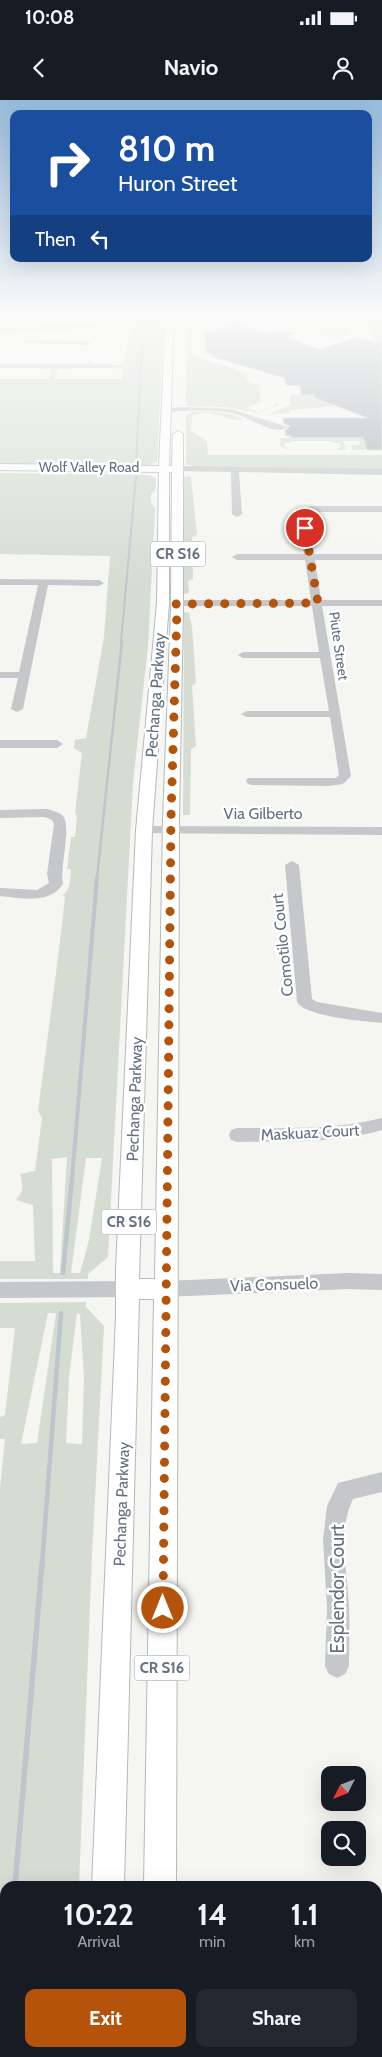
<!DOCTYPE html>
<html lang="en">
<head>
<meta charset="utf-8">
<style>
  body { margin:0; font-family:Cabin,sans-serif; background:#242831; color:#f1f3f6; height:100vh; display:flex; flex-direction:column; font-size:19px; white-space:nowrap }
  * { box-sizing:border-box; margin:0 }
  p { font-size:16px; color:#9ea1a6 }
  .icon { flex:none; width:28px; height:28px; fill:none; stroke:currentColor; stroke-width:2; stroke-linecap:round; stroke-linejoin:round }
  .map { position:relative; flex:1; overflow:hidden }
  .panel { position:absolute; left:0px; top:1781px; width:382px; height:176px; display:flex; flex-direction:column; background:#171b24; border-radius:15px 15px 0 0; box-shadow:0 5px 20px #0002 }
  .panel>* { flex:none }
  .banner { position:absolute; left:10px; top:10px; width:362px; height:152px; border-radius:10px; box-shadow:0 5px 20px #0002; background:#1a4fa0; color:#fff; overflow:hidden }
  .needle { width:32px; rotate:228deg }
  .fabs { position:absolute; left:321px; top:1666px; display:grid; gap:10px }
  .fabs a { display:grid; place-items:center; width:45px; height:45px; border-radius:10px; background:#171b24; box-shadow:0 5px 20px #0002; font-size:25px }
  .pin { position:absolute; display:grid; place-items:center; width:42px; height:42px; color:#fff; margin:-21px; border:2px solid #fff; border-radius:50%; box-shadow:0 1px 5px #0007 }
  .me { position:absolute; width:55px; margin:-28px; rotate:0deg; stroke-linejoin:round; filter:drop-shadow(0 0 4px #0008) }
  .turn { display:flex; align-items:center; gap:18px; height:105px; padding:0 25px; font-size:22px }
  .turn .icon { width:65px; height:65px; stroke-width:2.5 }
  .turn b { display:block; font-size:35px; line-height:42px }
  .then { display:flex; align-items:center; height:48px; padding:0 25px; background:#0003; gap:10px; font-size:19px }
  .eta { display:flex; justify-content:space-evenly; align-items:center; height:85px; text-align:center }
  .eta b { font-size:30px; font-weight:800; line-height:35px }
  .cta { display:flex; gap:10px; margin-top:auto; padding:10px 25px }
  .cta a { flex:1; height:58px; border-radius:10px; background:#b45309; color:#fff; font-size:20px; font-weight:800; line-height:58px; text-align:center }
  .cta a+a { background:#242831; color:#f1f3f6 }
  .status { display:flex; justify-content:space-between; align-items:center; height:35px; padding:0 25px; background:#171b24; direction:ltr }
  .status svg { height:14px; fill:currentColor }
  header { display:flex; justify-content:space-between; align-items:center; height:65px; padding:0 25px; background:#171b24; font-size:22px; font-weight:800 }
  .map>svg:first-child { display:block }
</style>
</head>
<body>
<div class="status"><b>10:08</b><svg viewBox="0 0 49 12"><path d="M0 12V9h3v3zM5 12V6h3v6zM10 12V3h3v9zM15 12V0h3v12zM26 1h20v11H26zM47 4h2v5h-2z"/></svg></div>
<header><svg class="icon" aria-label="back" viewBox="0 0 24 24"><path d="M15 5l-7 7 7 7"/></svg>Navio<svg class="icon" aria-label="person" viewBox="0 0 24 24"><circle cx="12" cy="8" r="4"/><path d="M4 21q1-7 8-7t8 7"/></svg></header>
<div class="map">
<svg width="382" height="1957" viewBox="0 0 382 1957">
  <rect width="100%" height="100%" fill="#f5f5f1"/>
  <!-- green -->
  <path fill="#d5dcd2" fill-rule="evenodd" d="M134,213h30l-7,149 -9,3 -31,1 -117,-1v-86h49l3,-10h-11l1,-2h29l-1,2h-12l-3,10h67l1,-10 -11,-1v-2l-25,-2 1,-3h6l-3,1 2,3h31z
    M187,213l70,1 -3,3h-26l-36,11v27l53,18 3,2 -2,4 5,4 13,2 -5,1 2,16 -15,6 12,4 16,-6 -1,-2 6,-1v2l-21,8 -32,-6 -39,-1 -1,-10z
    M359,213h23v30l-8,-2 -3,-9 -8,-8 4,-1 -3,-7 -4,1z
    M323,228h22l6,3 -4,3 -12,2 2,2 -16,-1 -1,-5 27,-3 -30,2z
    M293,294l21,1 25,11 -49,4 -1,3 -21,2 22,-10v-10z
    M217,312l16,3 10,4c-13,5 -32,-13 -51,-3l-1,15 16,10 1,14h174v15l-187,-3 -9,-3v-49l6,-3z
    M280,338h85l3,11 -15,1 -2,-5h9l-1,-4h-16l3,8 -8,1v-2l3,-1 -1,-4h-7l-1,-2h-42v2h-6l1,4 4,1 -3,1 -5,-2z
    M0,373l114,1 33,1 9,3 -1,13 -4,3v8l4,6 -7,138 -15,137 -25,474 -20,17v5h-88v-18h35l-2,-56 -17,-5c8,-9 7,-14 4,-26l15,-3 7,-53 -4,-7 21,-161 6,-53 -2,-2c8,-6 7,-16 8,-26h-4l4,-32h4l2,-21 -2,-3 7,-60 -8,-5 1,-8 11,-2 18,-101 6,-81 -110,-2zM67,1057l-7,116h-7l-1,-114zM86,1058h16l-13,82 -9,33h-9z
    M189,376l2,1 6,58 -5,2 1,42 -5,2 1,12 -5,1v-117z
    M184,512l5,1 3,14 4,56 -4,3 4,60 -5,3 -1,66h-7z
    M86,1202v5l18,19 -12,229 -13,331h-74v166l13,1 -1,4h-17v-569l5,-49h-5v-22l5,-2 10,-87h-15v-25zM48,1213h8l-19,130 -16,1zM77,1213l3,1 4,64 -2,66 -16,-1 3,-66z"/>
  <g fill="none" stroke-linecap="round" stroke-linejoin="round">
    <!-- stream-far4 -->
    <path stroke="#bdc6cd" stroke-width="2" d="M136,364l5,-101 7,-50
      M121,542l15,-166"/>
    <!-- stream-far3 -->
    <path stroke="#bdc6cd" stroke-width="2.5" d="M97,778l25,-237"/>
    <!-- stream-far2 -->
    <path stroke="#bdc6cd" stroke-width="4" d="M72,1079l25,-302"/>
    <!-- stream-far1 -->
    <path stroke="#bdc6cd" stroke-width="4.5" d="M63,1173l9,-95
      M42,1465l19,-252"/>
    <!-- stream -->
    <path stroke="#bdc6cd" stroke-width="5.5" d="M15,1786l27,-323
      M0,1931l5,-49"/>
  </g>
  <!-- building -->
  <path fill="#aab1b8" stroke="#d6d6d4" d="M237,224l29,9 15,-3 15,3 -9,5 32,11 37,-11 26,4v108h-15l-4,-12h-72v-2h-5l-1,-5 5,-5 -6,-2 -1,-6h85l-53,-20 -1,-3h-13l-1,-9 -14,-1 -2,-7 -74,-22 4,-1 -9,-3 -1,-20z"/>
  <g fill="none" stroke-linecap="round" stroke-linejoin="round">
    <defs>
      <path id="major" d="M166,213h8l-5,153h3l1,-32 5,-3 5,3v175l-4,210 -3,1067h-32l10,-587h-15l-15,587h-32l24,-570v-47l20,-439 21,-227 2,-131 -159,-2v-6l159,2zM169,372h3l-1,137 -8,210 -8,460h-16l13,-449 17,-227z
        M84,1952h36v5h-36z
        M141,1952h36v5h-36z"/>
    </defs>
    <!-- major casing -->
    <use href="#major" stroke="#b5b8bd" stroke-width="2"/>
    <!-- minor -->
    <path fill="#c5c7cb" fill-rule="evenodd" d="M315,213h10l27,11 -5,1z
      M96,226v2l-2,1 -94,2v-4z
      M26,240l62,1 3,2 -3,2 -64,-2v-2z
      M0,264h111l4,2 -4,2h-111z
      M185,307l46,2 57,18c-12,9 -35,-7 -47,-11 -23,-8 -50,-5 -74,-4l-4,-2 4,-2z
      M178,366l204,3v6l-143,-3 3,42 -5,3 -5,-3 -1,-42 -56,-1 -1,-2z
      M311,406h71v6h-70l-5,2 7,40h68v6h-67l6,40h61v6h-60l29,170 -8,8 -15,2 -76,-1 -4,-1 -2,-3 2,-3h88l3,-3 -9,-58h-83l-6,-3 6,-3h82l-9,-53h-77l-5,-3 5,-3h76l-7,-46h-149l-5,-3 5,-3h148l-6,-40h-68l-5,-3 5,-3h67l-7,-41z
      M0,479l99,1 5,3 -5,3 -51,-1 -25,124 -6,3 -6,-3 7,-31h-18v-6h19l19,-87h-38z
      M0,640h57l6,4 -6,4h-57z
      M47,709c4,1 11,3 15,6 11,10 -3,52 1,69 -14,21 -42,14 -63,12v-8l37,2 12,-7 -2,-9 7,-50 -2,-4 -7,-3 -45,1v-8z
      M144,726l238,1v8l-243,-2 -2,-3z
      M292,761l7,4 13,134 5,3 65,11v10c-18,-2 -76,-6 -85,-21l-12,-137z
      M382,1018v12c-48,14 -96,11 -145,12l-6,-2 -2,-5 2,-5 6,-2c49,0 97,2 145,-10z
      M348,1173l34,1v16l-34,-1 -182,8 -7,-2 -2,-6 2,-6 7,-2z
      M127,1181l7,2 2,6 -2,6 -7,2 -127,1v-16z
      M382,1372v20l-29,7c-16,32 -5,74 -4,108 1,20 0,39 0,59l-4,8 -8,4 -8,-4 -4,-8 2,-58 -4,-69 4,-33 11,-23z
      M378,1836l4,2v30l-4,-2z"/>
    <!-- major -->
    <use href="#major" fill="#fff" fill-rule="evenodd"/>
  </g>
  <!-- sky -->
  <linearGradient id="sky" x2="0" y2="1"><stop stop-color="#97bbdd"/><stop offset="0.44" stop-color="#fafaf9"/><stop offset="1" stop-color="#fafaf9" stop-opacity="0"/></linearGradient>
  <rect width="382" height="487" fill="url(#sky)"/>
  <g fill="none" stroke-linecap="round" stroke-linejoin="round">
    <!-- route -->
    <path stroke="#b45309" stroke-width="9" stroke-dasharray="0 16.2" d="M163,1508l8,-789 6,-210 -1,-5 142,-1 -13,-75"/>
  </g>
  <g text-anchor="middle" stroke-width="5" stroke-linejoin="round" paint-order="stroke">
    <!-- far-street labels -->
    <g font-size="14" fill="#637183" stroke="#fff">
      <text x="89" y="372">Wolf Valley Road</text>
      <text transform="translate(339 546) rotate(82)" y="5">Piute Street</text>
    </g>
    <!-- shield labels -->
    <g fill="#fff" stroke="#929ca8" stroke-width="1">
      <rect x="150.5" y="441.5" width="55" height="25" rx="4"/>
      <rect x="101.5" y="1109.5" width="55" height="25" rx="4"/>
      <rect x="134.5" y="1555.5" width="55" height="25" rx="4"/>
    </g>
    <g font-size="15" font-weight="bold" fill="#637183">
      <text x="178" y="459">CR S16</text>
      <text x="129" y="1127">CR S16</text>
      <text x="162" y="1573">CR S16</text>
    </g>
    <!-- street labels -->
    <g font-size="16" fill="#637183" stroke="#fff">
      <text transform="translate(155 595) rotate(-86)" y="6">Pechanga Parkway</text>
      <text x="263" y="719">Via Gilberto</text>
      <text transform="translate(282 845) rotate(-96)" y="6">Comotilo Court</text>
      <text transform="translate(134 999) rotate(-88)" y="6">Pechanga Parkway</text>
      <text transform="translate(310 1032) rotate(-3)" y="6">Maskuaz Court</text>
      <text transform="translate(274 1184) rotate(-2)" y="6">Via Consuelo</text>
      <text transform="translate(121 1404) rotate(-88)" y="6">Pechanga Parkway</text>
    </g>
    <!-- near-street labels -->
    <g font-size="19" fill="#637183" stroke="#fff">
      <text transform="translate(337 1489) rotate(-90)" y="7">Esplendor Court</text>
    </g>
  </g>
</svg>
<div class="fabs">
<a><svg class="needle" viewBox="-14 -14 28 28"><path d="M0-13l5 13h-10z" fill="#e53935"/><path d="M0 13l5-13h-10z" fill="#9ea1a6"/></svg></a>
<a><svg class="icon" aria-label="search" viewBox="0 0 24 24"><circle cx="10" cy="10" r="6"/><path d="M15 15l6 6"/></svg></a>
</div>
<div class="pin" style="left:305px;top:428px;background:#d93025"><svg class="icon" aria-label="arrive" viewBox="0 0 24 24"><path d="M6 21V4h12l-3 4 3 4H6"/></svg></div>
<svg class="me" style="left:163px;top:1508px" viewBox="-20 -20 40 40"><circle r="17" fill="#b45309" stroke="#fff" stroke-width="3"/><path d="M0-11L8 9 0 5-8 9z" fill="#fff"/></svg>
<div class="banner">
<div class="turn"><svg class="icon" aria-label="right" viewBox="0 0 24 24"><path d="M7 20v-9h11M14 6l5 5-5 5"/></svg><div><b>810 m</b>Huron Street</div></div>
<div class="then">Then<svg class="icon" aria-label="left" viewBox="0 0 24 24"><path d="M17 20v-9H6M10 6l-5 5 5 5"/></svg></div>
</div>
<section class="panel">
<div class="eta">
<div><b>10:22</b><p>Arrival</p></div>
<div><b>14</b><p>min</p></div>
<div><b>1.1</b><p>km</p></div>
</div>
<div class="cta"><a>Exit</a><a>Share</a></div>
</section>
</div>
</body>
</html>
